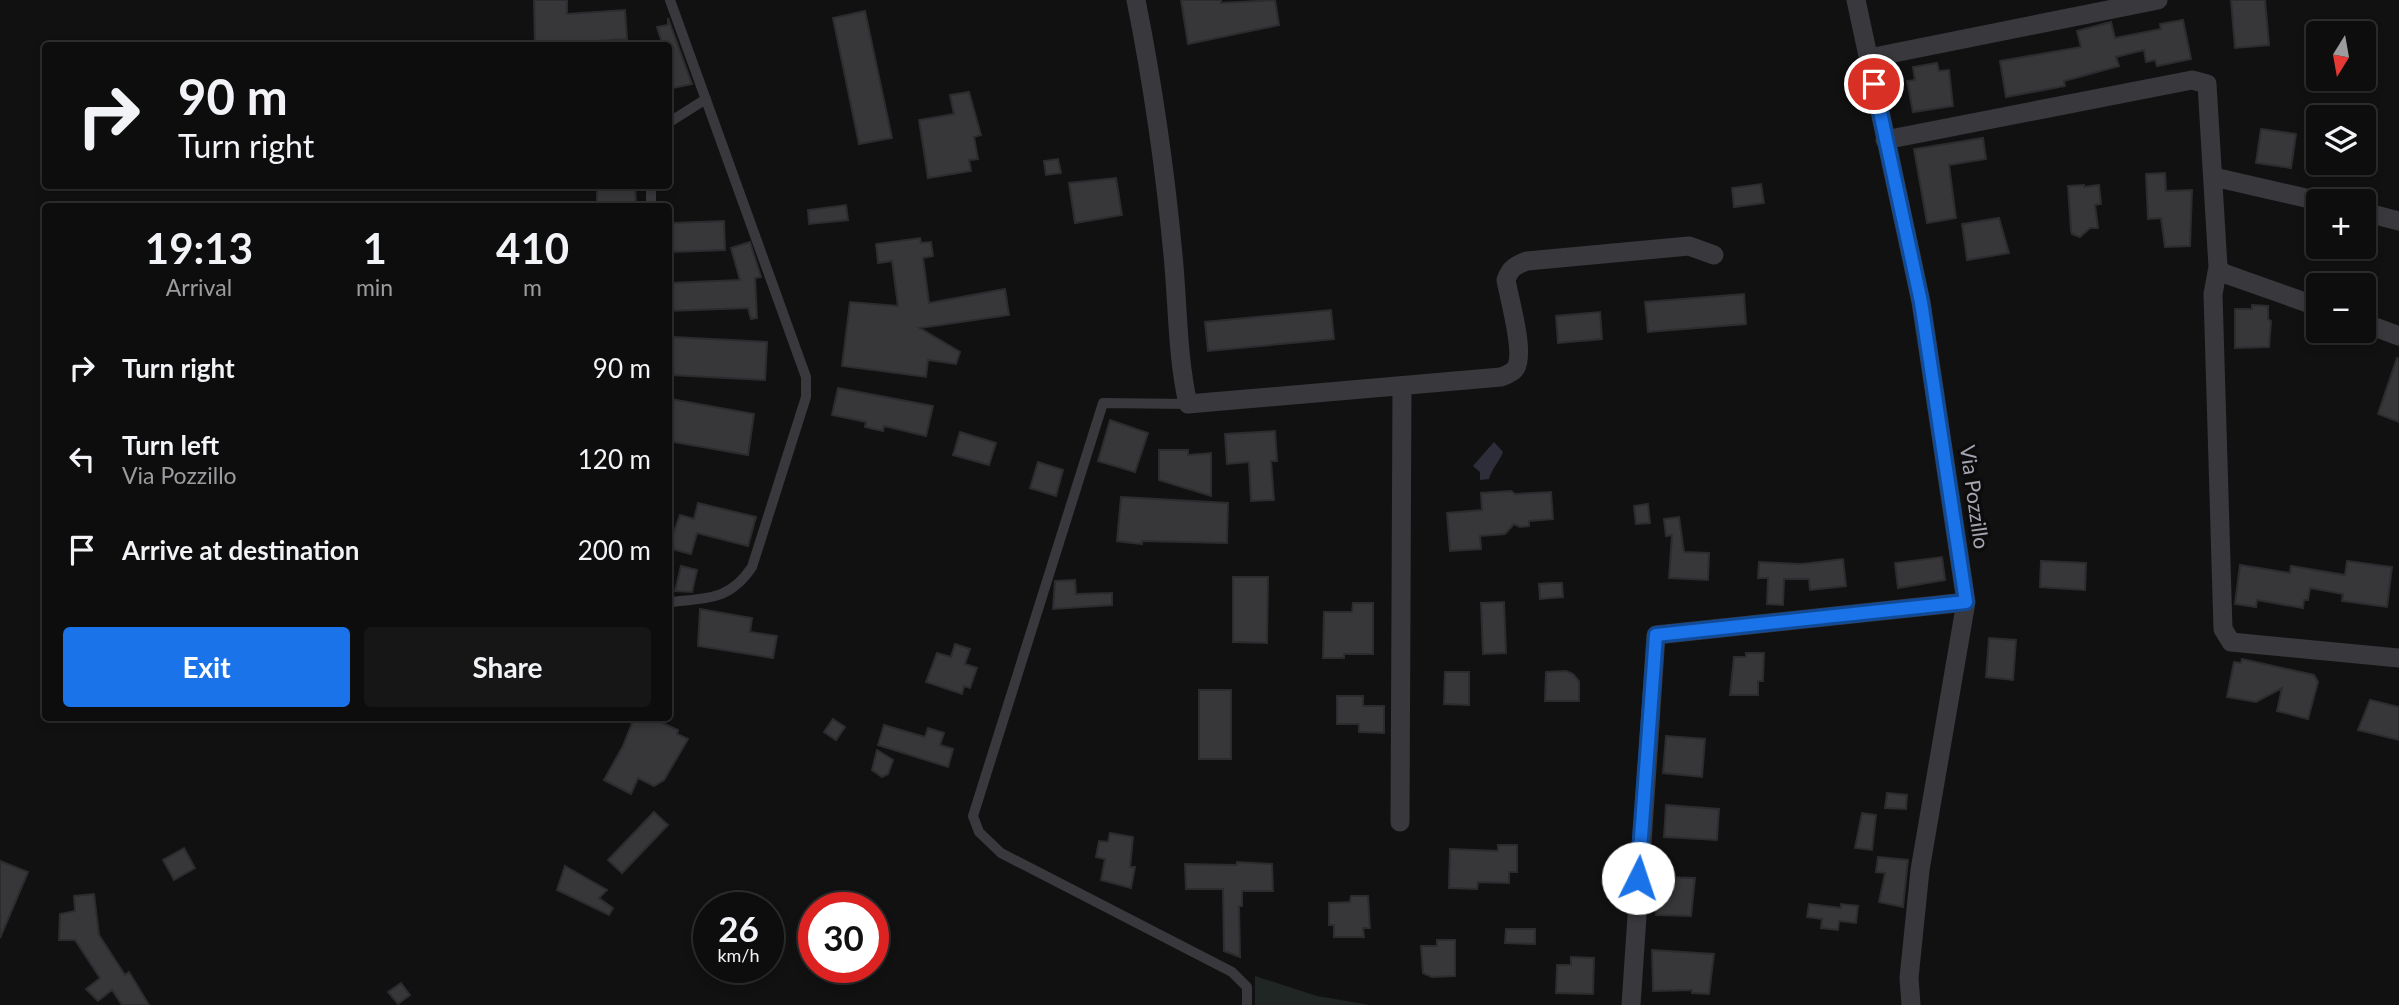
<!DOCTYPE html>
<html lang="en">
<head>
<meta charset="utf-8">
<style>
  body { margin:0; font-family:Lato,sans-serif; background:#171617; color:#f1f3f6; height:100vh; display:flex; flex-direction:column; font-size:26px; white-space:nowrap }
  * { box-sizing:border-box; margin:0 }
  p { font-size:23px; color:#9b9c9e }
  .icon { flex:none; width:38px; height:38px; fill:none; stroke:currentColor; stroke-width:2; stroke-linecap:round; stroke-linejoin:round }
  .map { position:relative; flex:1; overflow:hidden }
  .details { position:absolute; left:42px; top:203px; width:630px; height:518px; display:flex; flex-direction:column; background:#0e0d0e; border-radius:7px; box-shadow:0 4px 10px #0003,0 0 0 2px #2e2d2e }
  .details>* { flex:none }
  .hud { position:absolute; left:42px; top:42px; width:630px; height:147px; border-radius:7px; box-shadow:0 4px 10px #0003,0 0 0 2px #2e2d2e; background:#0e0d0e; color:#f1f3f6; overflow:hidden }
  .needle { width:46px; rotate:191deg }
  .tools { position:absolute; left:2306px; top:21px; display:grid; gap:14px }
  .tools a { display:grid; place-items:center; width:70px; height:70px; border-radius:7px; background:#0e0d0e; box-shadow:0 4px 10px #0003,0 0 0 2px #2e2d2e; font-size:35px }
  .speed { position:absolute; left:693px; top:892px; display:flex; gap:14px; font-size:35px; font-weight:700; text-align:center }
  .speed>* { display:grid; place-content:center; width:91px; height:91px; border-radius:50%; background:#0e0d0e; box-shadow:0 4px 10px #0003,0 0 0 2px #2e2d2e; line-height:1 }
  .speed small { font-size:18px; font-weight:400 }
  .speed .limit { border:10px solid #d22; background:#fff; color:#111 }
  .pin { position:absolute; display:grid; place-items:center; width:60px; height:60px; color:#fff; margin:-30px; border:4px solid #fff; border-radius:50%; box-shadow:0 2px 7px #0007 }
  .me { position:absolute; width:77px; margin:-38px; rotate:4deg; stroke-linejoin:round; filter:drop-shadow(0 0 5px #0008) }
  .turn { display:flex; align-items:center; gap:24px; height:147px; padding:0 21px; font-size:32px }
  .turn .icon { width:91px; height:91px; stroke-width:2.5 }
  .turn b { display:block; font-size:49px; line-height:60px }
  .eta { display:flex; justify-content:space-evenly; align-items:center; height:119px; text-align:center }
  .eta b { font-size:42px; font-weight:700; line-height:49px }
  .primary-button { display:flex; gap:14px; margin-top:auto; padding:14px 21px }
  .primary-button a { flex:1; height:80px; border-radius:7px; background:#1a73e8; color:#fff; font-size:28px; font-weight:700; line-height:80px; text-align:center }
  .primary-button a+a { background:#171617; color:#f1f3f6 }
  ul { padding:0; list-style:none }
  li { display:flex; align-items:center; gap:21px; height:91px; padding:0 21px }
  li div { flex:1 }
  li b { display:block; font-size:26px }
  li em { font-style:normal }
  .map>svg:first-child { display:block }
</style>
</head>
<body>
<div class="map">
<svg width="2399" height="1005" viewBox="0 0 2399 1005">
  <rect width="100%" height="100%" fill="#121112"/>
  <!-- green -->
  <path fill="#202624" d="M1255,976l62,20 53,9h-115z"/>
  <!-- water -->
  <path fill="#2e2e3b" d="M1494,442l9,10c-3,9 -11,16 -14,27l-9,1v-8l-7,-6z"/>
  <!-- building -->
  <path fill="#373639" stroke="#2d2b2e" stroke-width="2" d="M534,0h33v14l58,-4 2,29 -27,2v5h-65z
    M1181,0h40v3l54,-3 4,25 -91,19z
    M2231,0h34l4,45 -34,3z
    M865,11l27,127 -33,6 -26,-126z
    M668,18l24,66 -24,5v-43h-5l-6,-19 11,-2z
    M2183,20l8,39 -34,7 -2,-6 -9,2 -2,-12 -28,7 3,9 -55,15 1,5 -59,11 -6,-36 81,-14 -4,-16 26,-7 8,-2 4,16 46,-9 -1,-5z
    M1937,63l2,8 10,-1 4,36 -40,6 -6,-31 8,-1 -2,-13z
    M969,92l12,43 -7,2 4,22 -9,1 2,11 -43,7 -9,-58 35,-6 -4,-19z
    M2261,129l35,5 -5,34 -35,-5z
    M1983,138l3,21 -37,6 7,53 -29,5 -13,-74z
    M1058,159l3,14 -15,2 -2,-14z
    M2165,173l1,18 26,-1 -2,56 -25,1 -4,-29 -13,1 -2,-45z
    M1116,178l6,37 -47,8 -6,-40z
    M1761,184l3,19 -30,4 -2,-19z
    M2084,185v2l15,-2 2,19 -6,1 3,23h-8l-10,9 -8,-3 -1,-4 -3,-44z
    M597,186h38l1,18 -39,-2z
    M846,205l2,15 -39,4 -1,-14z
    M1999,218l10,35 -42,7 -5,-36z
    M724,221l1,29 -52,2 -1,-29z
    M920,238l1,5 10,-1 2,14 -10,2 6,45 76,-14 4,26 -89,13 40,24 -4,12 -28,-4 -2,17 -84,-11 8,-64 48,4 -6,-45 -14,2 -2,-19z
    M750,242l11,35 -6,1 2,40 -6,1 -3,-11 -80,3v-28l72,-3 -9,-32z
    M1744,294l2,30 -98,8 -3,-30z
    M2252,305l16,1v13l3,2 -2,26 -34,1v-39h17z
    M1331,310l3,29 -126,12 -3,-29z
    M1600,312l2,27 -44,4 -2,-27z
    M673,337l94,5 -2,38 -94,-5z
    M2397,358l2,1v63l-21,-8z
    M838,388l95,18 -7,30 -42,-10 -1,5 -18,-4 1,-5 -34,-7z
    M671,399l83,15 -6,41 -80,-14z
    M1110,420l38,13 -13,39 -37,-11z
    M1275,431l2,30h-6l3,39 -23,1 -2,-39 -22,2 -2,-30z
    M960,432l36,11 -7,22 -36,-10z
    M1159,450h29v5l23,-2v43l-52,-16z
    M1038,462l25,8 -7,26 -26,-8z
    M1511,491l4,3 36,-2 2,27 -24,2v5l-9,1 -6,-3 -9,10 -25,2 1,13 -31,2 -3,-38 35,-3 -1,-17z
    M1121,497l107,6 -1,40 -85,-2v3l-25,-3z
    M698,503l58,14 -8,29 -51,-13 -6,21 -23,-6 12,-33 14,4z
    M1648,504l2,19 -14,1 -2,-18z
    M1679,517l5,35 25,1 -1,27 -39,-2 3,-43 -6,1 -2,-17z
    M1942,557l3,23 -47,8 -3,-25z
    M1843,559l3,27 -36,4 -1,-11h-25l-1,26 -16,-1 1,-26h-10l1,-16 43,2z
    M2041,561l45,2 -1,27 -45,-3z
    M2347,561l45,6 -5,40 -45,-6 1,-7 -33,-6 -2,12h-4l-1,8 -46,-8 -1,7 -21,-3 5,-39 50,8 1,-7 54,9z
    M681,566l16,4 -5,22 -17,-1z
    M1233,577h35l-1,66 -34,-1z
    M1075,580l1,14 36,-1v12l-59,4 2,-28z
    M1552,583h10l1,14 -23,2 -1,-15z
    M1504,602l2,51 -23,1 -2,-51z
    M1353,603h20v51h-29v4h-21l1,-46h28z
    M700,609l52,9 -2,14 27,4 -4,22 -75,-12z
    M1989,638l27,2 -3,40 -27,-3z
    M955,644l15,5 -5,15 12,4 -7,20 -6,-2 -2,8 -36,-12 11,-29 14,4z
    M1746,653h18l-1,28h-5v14h-28l4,-38h12z
    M2242,659l72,16 4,7 -10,37 -31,-8 5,-23 -26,14 -29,-5 7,-35 7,1z
    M1566,671l7,3 6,7v20h-34l1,-29z
    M1445,672h24v33l-25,-1z
    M1199,690h32v69h-32z
    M1337,696h26v10h21v27l-25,-1v-8h-22z
    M2370,700l29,7v33l-41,-10z
    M634,718h18l26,12 -1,4 11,5 -24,41 -10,6 -16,-8 -7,16 -27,-14 19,-34z
    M833,719l12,8 -9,13 -12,-8z
    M884,725l41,12 3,-9 16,5 -4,12 13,4 -5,18 -70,-22z
    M1666,736l39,3 -3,38 -39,-4z
    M877,750l16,10 -5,14 -6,3 -10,-7z
    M1887,793l20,2 -1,14 -21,-1z
    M1666,805l53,4 -2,31 -53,-3z
    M654,812l14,13 -46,48 -14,-13z
    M1862,813l14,2 -4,35 -17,-2z
    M1110,833l23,4 -3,30h5l-4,21 -30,-8 4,-21 -9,-2 3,-16 9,1z
    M1498,845h19v27h-8v11l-31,-1 -1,7 -28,-1 1,-39 48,2z
    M184,848l11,20 -21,12 -11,-20z
    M1878,857l30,3 -5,47 -24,-5 6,-29 -9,-1z
    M0,861l28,11 -28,66z
    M1237,862l35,2 1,27h-31v15h-3l1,51 -16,-6 -1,-62h-37l-1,-25 52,1z
    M565,866l42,24 -8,8 14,10 -4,7 -52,-25z
    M1660,877l35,1 -4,38 -35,-1z
    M94,894l5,41 26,40 4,-3 20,33h-27l-10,-15 -14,11 -12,-12 14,-11 -25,-38h-16l1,-26 15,-3 -1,-15z
    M1351,896h17l2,32h-7l1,9h-30v-12h-5v-22l21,-1z
    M1809,904l32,4v-4l17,2 -2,17 -17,-2 -1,9 -17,-2 1,-9 -15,-2z
    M1506,929h29v15l-30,-1z
    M1437,940h18v36l-23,1 -9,-4 -2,-27h16z
    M1652,950l62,4 -5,40 -17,-1v-3l-39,1z
    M1571,957l23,1 -1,36 -37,-1 1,-28h14z
    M401,983l9,12 -12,9 -10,-12z"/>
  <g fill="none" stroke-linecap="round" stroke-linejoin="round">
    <!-- service -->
    <path stroke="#39383c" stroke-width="10" d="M670,0l136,377v20l-54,170c-22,33 -44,31 -81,35
      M668,123l38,-24
      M651,186v20
      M1188,404l-85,-1 -130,413 6,16 22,21 231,119 15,15v18"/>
    <!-- minor -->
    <path stroke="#39383c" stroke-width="19" d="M1136,0c17,85 29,169 37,255 5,50 4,100 15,149l313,-27c5,-2 11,-4 14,-8 11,-14 -6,-71 -9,-89 4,-12 10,-15 21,-19l162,-15 25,9
      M1856,0l65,302 45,300 -46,268 -11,108 2,27
      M1869,58l289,-58
      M1885,140l307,-60 15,4 11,183 5,6 96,34
      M2214,177l105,24
      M2364,212l35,9
      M2218,267l-5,27 10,335 8,13 168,16
      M2364,323l35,13
      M1400,822l2,-435
      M1631,1005l25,-370 310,-33"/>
  </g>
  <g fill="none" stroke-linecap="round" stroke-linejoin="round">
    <defs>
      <path id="route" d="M1638,878l18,-243 310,-33 -45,-300 -47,-218"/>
    </defs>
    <!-- route casing -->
    <use href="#route" stroke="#114b97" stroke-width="18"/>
    <!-- route -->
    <use href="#route" stroke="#1a73e8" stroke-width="12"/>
  </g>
  <g text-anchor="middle" stroke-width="7" stroke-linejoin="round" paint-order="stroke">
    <!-- street labels -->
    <g font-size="21" fill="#a7a4b1" stroke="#0d0c0d">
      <text transform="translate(1974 497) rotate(82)" y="7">Via Pozzillo</text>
    </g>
  </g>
</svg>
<div class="tools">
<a><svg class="needle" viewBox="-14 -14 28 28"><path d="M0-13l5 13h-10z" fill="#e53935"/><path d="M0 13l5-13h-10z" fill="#9b9c9e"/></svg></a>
<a><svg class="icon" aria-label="layers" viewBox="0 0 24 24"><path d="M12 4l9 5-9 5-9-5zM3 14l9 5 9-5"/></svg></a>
<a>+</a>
<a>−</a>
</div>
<div class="speed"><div>26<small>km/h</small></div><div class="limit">30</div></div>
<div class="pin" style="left:1874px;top:84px;background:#d93025"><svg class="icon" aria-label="arrive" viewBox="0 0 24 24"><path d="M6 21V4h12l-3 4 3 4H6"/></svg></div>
<svg class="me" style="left:1638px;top:878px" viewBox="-20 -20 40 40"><circle r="19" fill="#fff"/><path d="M0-13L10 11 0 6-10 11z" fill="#1a73e8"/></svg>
<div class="hud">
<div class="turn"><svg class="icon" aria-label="right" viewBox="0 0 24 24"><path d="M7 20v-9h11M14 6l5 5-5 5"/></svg><div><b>90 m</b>Turn right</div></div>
</div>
<section class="details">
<div class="eta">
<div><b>19:13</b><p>Arrival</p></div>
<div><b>1</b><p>min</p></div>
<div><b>410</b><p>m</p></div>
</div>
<ul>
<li><svg class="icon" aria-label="right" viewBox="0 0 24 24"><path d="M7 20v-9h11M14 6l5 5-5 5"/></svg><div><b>Turn right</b></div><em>90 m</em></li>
<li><svg class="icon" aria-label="left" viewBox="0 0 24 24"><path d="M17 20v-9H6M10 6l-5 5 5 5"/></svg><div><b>Turn left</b><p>Via Pozzillo</p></div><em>120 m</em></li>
<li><svg class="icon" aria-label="arrive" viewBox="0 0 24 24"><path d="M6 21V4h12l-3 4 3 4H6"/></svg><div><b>Arrive at destination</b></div><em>200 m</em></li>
</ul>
<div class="primary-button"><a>Exit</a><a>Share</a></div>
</section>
</div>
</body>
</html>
